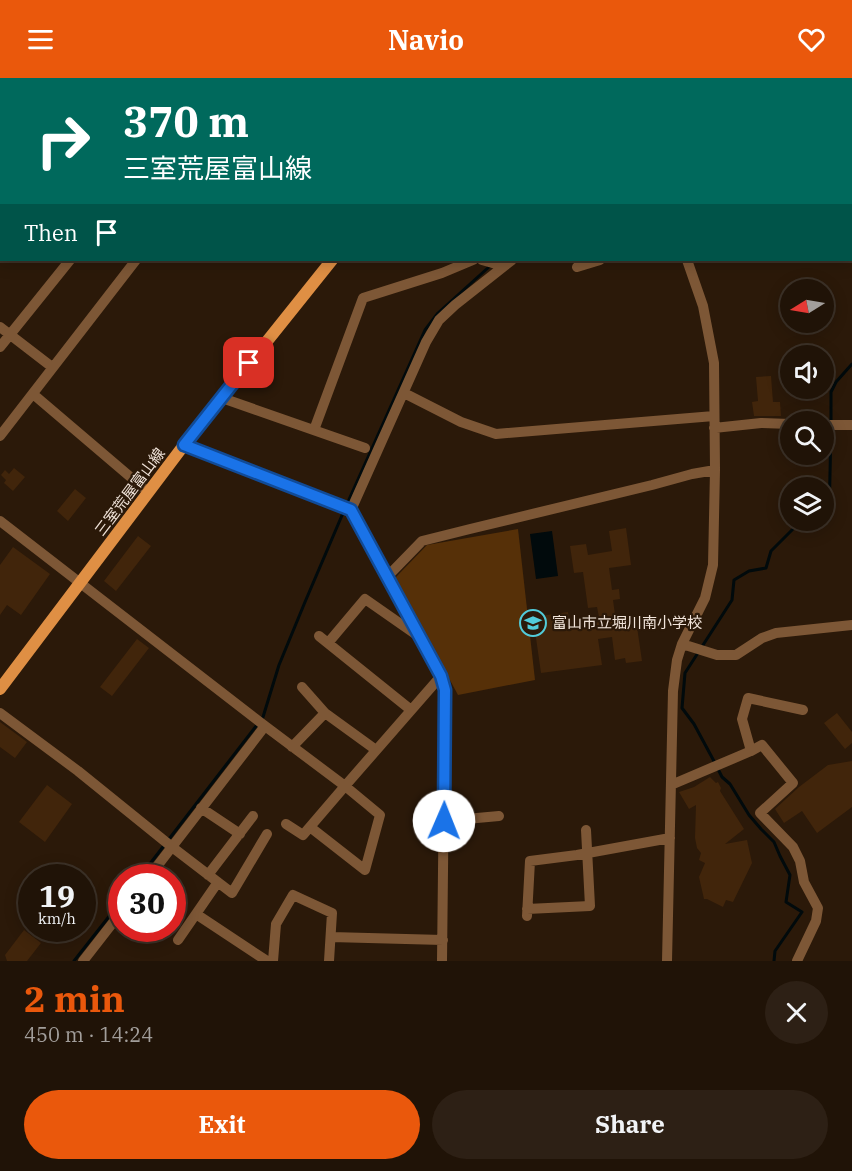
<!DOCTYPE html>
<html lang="en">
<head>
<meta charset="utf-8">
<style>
  body { margin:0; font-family:"IBM Plex Serif","Noto Sans JP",serif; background:#2d2015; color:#f1f3f6; height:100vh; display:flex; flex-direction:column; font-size:22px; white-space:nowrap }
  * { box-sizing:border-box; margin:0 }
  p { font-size:20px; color:#a29e9b }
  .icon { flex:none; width:33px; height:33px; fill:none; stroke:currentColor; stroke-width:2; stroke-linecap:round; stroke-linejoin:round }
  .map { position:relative; height:883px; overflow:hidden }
  .side { display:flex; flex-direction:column; background:#201307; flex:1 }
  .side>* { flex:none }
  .hud { position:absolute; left:0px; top:0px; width:852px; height:183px; box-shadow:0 3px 15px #0003,0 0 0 2px #3d3228; background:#00695c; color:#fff; overflow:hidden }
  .needle { width:39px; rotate:259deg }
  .buttons { position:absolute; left:780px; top:201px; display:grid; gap:12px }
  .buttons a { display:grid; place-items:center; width:54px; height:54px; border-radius:50%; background:#201307; box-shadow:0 3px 15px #0003,0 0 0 2px #3d3228; font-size:30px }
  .speed { position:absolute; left:18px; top:786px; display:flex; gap:12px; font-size:30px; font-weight:700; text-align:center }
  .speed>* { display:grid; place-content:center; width:78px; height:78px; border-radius:50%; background:#201307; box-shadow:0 3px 15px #0003,0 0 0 2px #3d3228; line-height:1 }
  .speed small { font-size:15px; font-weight:400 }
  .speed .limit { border:9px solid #d22; background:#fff; color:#111 }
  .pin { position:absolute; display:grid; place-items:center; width:51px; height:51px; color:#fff; margin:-26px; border-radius:12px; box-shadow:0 3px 9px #0006 }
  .me { position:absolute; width:66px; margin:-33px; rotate:1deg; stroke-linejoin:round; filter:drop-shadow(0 0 4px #0008) }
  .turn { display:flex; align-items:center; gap:21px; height:126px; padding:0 24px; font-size:27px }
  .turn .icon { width:78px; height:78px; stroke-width:2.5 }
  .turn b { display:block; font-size:42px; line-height:51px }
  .then { display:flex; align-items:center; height:57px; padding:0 24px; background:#0003; gap:12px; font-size:22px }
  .round { display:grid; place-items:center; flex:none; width:63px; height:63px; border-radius:32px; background:#2d2015 }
  .summary { display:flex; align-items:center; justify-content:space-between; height:102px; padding:0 24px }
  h1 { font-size:36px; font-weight:700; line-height:45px; color:#ea580c }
  .primary-button { display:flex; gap:12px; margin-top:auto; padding:12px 24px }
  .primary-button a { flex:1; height:69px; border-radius:36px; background:#ea580c; color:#fff; font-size:24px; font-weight:700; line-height:69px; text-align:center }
  .primary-button a+a { background:#2d2015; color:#f1f3f6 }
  header { display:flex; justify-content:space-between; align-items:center; height:78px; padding:0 24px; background:#ea580c; color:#fff; font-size:27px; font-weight:700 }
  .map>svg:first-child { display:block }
</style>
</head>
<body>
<header><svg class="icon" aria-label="menu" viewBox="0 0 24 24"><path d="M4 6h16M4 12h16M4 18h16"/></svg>Navio<svg class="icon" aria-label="heart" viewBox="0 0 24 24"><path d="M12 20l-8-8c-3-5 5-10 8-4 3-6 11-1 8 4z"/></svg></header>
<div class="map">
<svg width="852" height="883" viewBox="0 0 852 883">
  <rect width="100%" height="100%" fill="#2b1909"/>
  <!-- green -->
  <path fill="#563008" d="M518,451l17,151 -77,15 -63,-117 32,-33z"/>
  <!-- water -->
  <path fill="#010a0c" d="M552,453l6,45 -22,3 -6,-45z"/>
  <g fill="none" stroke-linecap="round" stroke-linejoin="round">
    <!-- stream -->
    <path stroke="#010a0c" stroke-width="3" d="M831,343v-29l5,-10 16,-18
      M715,685l-21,-39 -12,-16 3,-35 47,-73 2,-20 15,-9 17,-3 5,-17 26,-26 32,-5 2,-92
      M718,691l4,8 8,7 19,31 12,14 13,13 6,14 10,19 -4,27 16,10 -27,39 -1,10
      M139,800l124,-161 16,-52 26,-63 38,-89 82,-183 13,-17 52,-47
      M74,883l48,-61"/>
  </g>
  <!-- building -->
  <path fill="#41250b" d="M771,298l2,26h7l1,14h-27l-2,-14 6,-1 -2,-24z
    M14,390l11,9 -12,14 -9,-8 2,-3 -5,-5 4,-5 4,4z
    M75,411l11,9 -18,23 -11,-10z
    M626,450l5,37 -22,3 3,22 7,-1 1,10 -7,1 3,22 20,-2 6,41 -16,2 -1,-5 -10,2 -3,-23 -14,2 4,26 -61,8 -8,-56 35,-5 2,14 30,-4 -3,-15 -9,1 -5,-36 -9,1 -4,-27 16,-2 2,11 24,-4 -3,-20z
    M138,458l13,10 -35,45 -12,-10z
    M13,469l37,27 -29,41 -14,-10 -7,10v-50z
    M137,561l12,9 -37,48 -12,-9z
    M837,635l15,19v11l-7,6 -21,-26z
    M0,644l27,20 -12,16 -15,-11z
    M852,683v46l-35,26 -15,-22 -18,12 -9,-14 24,-22 29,-22z
    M710,699l6,6 2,-1 3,6 -1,3 24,38 -19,15 22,-4 5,23 -19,39 -7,-2 -3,7 -16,-8h-3l-5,-22 6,-14 -6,-3 2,-7 -4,-5 -2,-10 1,-33 -7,4 -10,-17 15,-5z
    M47,707l25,19 -27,38 -26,-20z
    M24,852l17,13 -14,18h-20l-2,-6z"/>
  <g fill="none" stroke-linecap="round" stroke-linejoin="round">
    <!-- minor -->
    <path stroke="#7d5736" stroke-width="10" d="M87,0l2,2
      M186,0l2,2
      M267,0l2,2
      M327,0l1,2
      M646,0v2
      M822,0l1,2
      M17,2l1,-2
      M197,2l2,-2
      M719,2l2,-2
      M0,21l2,-2
      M850,44l2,3
      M0,60l2,1
      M0,72l2,-2
      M850,93h2
      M0,159l2,2
      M0,180l2,-2
      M482,182l21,6
      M577,189l23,-7
      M0,249l52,40
      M0,269l70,-87
      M404,315l57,29 35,12 218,-18
      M33,316l115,98
      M222,320l143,50
      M824,347h28
      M714,350l47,-5 29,1
      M314,352l49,-132 79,-25 31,-13
      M0,358l136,-176
      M184,367l167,65 90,166 4,14 -3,271
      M351,432l75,-168 13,-22 16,-15 57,-45
      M0,443l265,205 80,60 96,-110
      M387,499l35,-36 48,-12 182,-44 40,-11 23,-4
      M319,558l92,74
      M328,565l37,-44 53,37
      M682,566l35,11h19l26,-17 14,-5 76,-8
      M302,609l23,26 51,37
      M0,635l78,58 94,76 60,46 35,-59
      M292,669l33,-34
      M751,673l11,-6 31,38 -33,30 33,34 7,14 4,21 14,26 -2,13 -19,40
      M671,707l80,-34 -9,-32 6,-21 55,12
      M201,730l39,26
      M444,743l55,-5
      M286,746l17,11 42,-49 35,29 -15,55 -55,-43
      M208,797l45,-59
      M148,800l117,-152
      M527,831l63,-3 -4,-76
      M196,836l71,47
      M527,838l3,-55 47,-6 93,-17
      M331,859l112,3
      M178,862l40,-58
      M83,883l39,-50
      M273,883l3,-37 17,-29 39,18 -3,48
      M667,883l6,-270 4,-31 5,-16 23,-46 8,-33 2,-95 -1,-107 -11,-57 -16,-46"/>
    <!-- major -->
    <path stroke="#df8f44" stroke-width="12" d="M475,2l2,-2
      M0,611l184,-244 148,-185"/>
  </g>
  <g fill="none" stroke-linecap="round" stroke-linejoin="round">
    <defs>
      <path id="route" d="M249,285l-65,82 167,65 90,166 4,14 -1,131"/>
    </defs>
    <!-- route casing -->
    <use href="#route" stroke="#114b97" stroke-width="15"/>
    <!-- route -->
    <use href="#route" stroke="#1a73e8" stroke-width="10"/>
  </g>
  <!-- icons -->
  <defs>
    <symbol id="school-ring" viewBox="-11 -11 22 22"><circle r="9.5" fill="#2b1909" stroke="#52cbd9" stroke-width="1.5"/><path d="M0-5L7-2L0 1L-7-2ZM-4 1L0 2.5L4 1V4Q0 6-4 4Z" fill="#52cbd9"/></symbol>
  </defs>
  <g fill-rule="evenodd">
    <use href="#school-ring" x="518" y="530" width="30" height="30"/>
  </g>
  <g text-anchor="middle" stroke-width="4.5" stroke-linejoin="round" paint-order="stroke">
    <!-- street labels -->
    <g font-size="15" fill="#f1e4da" stroke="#2b1909">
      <text transform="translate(130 414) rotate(-53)" y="5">三室荒屋富山線</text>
    </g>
    <!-- poi labels -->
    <g font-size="15" fill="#f1e4da" stroke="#2b1909" text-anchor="start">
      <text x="552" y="550">富山市立堀川南小学校</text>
    </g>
  </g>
</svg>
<div class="buttons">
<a><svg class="needle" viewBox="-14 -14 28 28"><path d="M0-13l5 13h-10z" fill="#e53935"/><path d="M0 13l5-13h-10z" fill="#a29e9b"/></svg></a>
<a><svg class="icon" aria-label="sound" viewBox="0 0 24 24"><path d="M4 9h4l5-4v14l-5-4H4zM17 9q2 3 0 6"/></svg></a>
<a><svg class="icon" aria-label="search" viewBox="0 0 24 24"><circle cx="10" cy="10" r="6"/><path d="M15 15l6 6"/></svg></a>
<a><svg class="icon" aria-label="layers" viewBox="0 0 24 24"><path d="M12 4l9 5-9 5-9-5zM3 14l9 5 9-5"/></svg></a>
</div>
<div class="speed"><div>19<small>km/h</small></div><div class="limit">30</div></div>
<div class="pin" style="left:249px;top:285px;background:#d93025"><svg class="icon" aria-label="arrive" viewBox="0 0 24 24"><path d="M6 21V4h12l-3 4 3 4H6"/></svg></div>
<svg class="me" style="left:444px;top:743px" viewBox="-20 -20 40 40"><circle r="19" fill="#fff"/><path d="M0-13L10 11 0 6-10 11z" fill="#1a73e8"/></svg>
<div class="hud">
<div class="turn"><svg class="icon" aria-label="right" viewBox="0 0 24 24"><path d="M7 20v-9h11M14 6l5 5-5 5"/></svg><div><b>370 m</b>三室荒屋富山線</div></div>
<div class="then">Then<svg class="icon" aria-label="arrive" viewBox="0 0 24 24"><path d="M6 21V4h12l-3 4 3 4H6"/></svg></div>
</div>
</div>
<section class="side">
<div class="summary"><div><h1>2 min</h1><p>450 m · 14:24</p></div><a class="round"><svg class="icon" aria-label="close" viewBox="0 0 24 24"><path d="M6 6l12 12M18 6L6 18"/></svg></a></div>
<div class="primary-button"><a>Exit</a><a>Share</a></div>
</section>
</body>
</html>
